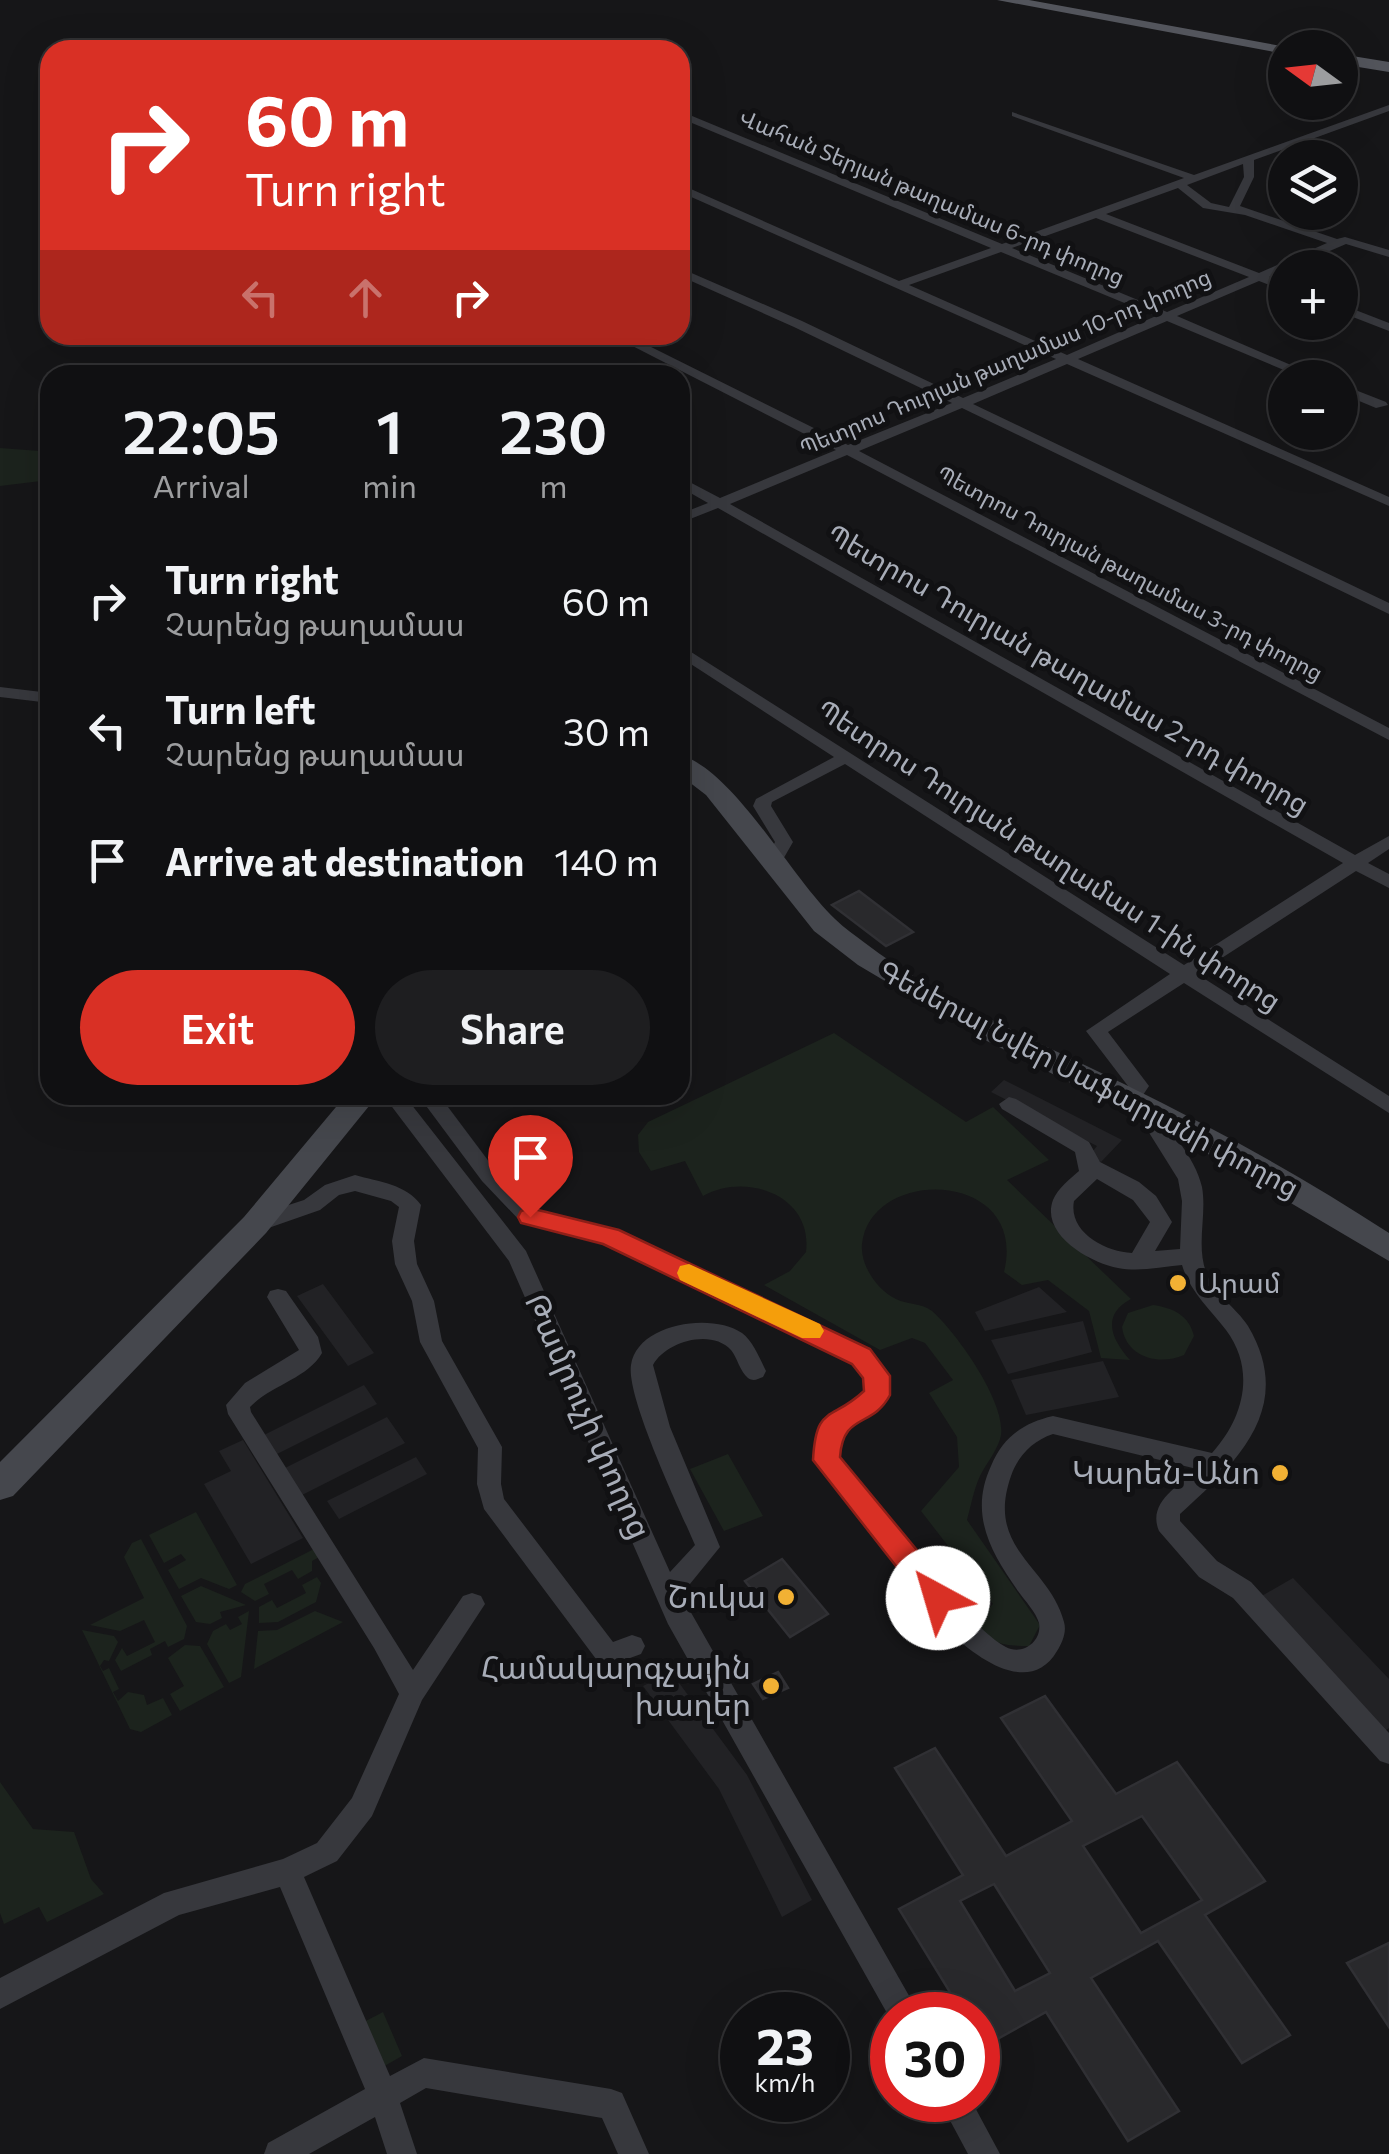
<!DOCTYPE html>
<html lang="en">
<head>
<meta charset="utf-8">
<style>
  body { margin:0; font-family:Commissioner,"Noto Sans Armenian",sans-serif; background:#1e1e20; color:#f1f3f6; height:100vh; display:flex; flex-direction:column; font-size:38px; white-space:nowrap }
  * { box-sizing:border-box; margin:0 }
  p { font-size:32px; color:#9c9d9f }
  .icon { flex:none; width:55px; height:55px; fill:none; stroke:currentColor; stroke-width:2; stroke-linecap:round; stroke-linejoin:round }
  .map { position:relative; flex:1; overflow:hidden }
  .drawer { position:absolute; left:40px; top:365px; width:650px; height:740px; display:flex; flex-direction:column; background:#101012; border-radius:30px; box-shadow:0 10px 40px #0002,0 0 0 2px #303032 }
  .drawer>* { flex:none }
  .top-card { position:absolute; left:40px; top:40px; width:650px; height:305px; border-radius:30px; box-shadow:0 10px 40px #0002,0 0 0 2px #303032; background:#d93025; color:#fff; overflow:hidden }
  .needle { width:65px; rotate:285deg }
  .fabs { position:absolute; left:1268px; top:30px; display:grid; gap:20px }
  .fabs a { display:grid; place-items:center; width:90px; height:90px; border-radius:50%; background:#101012; box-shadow:0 10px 40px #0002,0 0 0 2px #303032; font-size:50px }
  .speed { position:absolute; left:720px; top:1992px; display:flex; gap:20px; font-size:50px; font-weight:700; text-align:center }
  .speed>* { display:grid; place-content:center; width:130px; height:130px; border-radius:50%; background:#101012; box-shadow:0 10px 40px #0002,0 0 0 2px #303032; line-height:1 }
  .speed small { font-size:25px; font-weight:400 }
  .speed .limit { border:15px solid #d22; background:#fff; color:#111 }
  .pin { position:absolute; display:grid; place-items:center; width:85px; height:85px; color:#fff; margin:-102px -42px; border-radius:50% 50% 50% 0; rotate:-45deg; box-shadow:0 0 10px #0007 }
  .pin .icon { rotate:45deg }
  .me { position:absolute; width:110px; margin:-55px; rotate:321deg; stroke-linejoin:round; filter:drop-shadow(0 0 8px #0008) }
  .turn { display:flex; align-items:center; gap:35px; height:210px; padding:0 40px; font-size:45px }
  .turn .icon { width:130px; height:130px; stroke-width:2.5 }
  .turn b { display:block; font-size:70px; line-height:85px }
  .lanes { display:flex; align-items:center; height:95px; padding:0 40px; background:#0003; justify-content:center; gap:50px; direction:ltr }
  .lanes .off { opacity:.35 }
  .eta { display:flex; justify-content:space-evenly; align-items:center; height:170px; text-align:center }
  .eta b { font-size:60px; font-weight:600; line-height:70px }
  .primary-button { display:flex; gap:20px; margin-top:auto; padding:20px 40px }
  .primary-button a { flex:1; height:115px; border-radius:60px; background:#d93025; color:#fff; font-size:40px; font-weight:600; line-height:115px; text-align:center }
  .primary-button a+a { background:#1e1e20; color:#f1f3f6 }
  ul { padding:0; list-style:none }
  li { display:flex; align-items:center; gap:30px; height:130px; padding:0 40px }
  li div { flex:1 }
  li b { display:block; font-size:38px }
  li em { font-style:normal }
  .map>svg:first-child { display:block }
</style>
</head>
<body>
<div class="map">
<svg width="1389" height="2154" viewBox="0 0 1389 2154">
  <rect width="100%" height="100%" fill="#161618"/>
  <!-- built -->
  <path fill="#222225" d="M1004,1080l118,60 -21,22 -12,-6 8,-10 -106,-54z
    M323,1284l51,69 -26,13 -51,-70z
    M1039,1287l28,25 -82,19 -10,-19z
    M1083,1321l9,31 -84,22 -17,-34z
    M1103,1361l16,36 -93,18 -15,-35z
    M364,1385l13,19 -102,51 -13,-19z
    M387,1417l18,26 -103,52 -17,-27z
    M243,1440l60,98 -52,26 -47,-80 27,-13 -12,-20z
    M416,1457l11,17 -88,45 -12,-18z
    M1293,1578l96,101v49l-7,5 -122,-136z
    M671,1672l76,103 65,125 -30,17 -63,-128 -76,-103z"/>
  <!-- green -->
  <path fill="#1c231d" d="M0,448l40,3 1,30 -41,5z
    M834,1033l132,89 27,-15 56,53 -42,20 124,119c-30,16 -20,40 -1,61l-29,-2 -12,-47 -41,-31 -26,5 -18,-13c25,-102 -133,-107 -142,-28 -2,21 15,46 34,55 12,6 26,4 36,12 24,21 74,91 69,124 -2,13 -15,29 -21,41 -6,13 -9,29 -13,44l73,105 -11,21c-26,0 -39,-2 -54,-24l18,-18 -72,-93 38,-44 -2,-30 -28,-44 24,-13 -28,-37 -13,-5 -32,12 -116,-65 26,-14 16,-19c7,-57 -60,-80 -103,-56l-18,-35 -34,10 -12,-19 -1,-17 10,-13z
    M1153,1305c20,3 36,10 41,31l-10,19c-26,11 -58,2 -62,-28l6,-14z
    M728,1454l35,62 -39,15 -34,-62z
    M196,1512l41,73 -8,4 -28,-11 -22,11 -11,-19 18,-10 -5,-6 -17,9 -15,-28z
    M141,1539l46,87 -3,13 -16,8 -3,-6 -15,8 2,6 -31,16 -6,-11 7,-12 5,8 28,-14 -11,-22 -24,11 -30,-6 54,-27 -20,-41 8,-14z
    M316,1548l5,8 -9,5v10l-14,8 -6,-9 -28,14 5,10 -14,7 -14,-9 4,-8z
    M317,1577l4,6 -5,19 -38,20 -19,1v-16l13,-7 5,8 29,-15 -4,-8z
    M201,1586l45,19 -26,7 2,6 -12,6 -14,-2 -15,-26z
    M249,1611l-8,66 -12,6 -22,-39 6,-13 13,-7 4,6 12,-6 -4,-7z
    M315,1611l28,11 -89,47 4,-38 19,-1z
    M82,1630l32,6 4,6 -9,19 -5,-1 -4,6 3,5 6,-3 10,21 -6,3 5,9 10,-9 16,3 3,10 16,-7 9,17 -31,17 -11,-3z
    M185,1645l15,1 24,41 -44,24 -10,-17 14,-8 -16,-28z
    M0,1782l33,47 41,3 17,47 13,15 -57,28 -8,-15 -35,17 -4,-11z
    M383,2012l19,44 -21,12 -19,-45z"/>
  <!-- building -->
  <path fill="#29292c" stroke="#303034" stroke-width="2.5" fill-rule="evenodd" d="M859,891l54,41 -27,14 -54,-41z
    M782,1559l46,55 -38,23 -45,-56z
    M778,1672l10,16 -25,11 -10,-15z
    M1045,1696l71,98 61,-32 88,119 -60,34 85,120 -48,28 -84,-122 -67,37 88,133 -51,30 -82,-129 -63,35 -5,-9v-23h-14l-65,-106 64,-34 -68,-107 40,-20 71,108 66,-35 -71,-103zM1142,1816l60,84 -61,33 -58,-87zM994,1884l56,89 -35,18 -55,-90z
    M1389,1943v84l-42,-64z"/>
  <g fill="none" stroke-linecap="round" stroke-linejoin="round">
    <!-- minor -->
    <path fill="#37383d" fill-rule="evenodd" d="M1389,105v6l-135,49v17l-14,29 97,33 8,-2 44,13v7l-43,-13 -77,33 16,6v8l-26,-10 -82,35 144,62h-18l-136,-57 -89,38 311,138v9l-322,-142 -94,40 416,199v11l-427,-206 -103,43 530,277v12l-542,-285 -117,49 625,351 34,-19v13l-21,14 21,11v14l-33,-17 -159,103 192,122v17l-205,-130 -76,49 41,54 -10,15 11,1c17,26 45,54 52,85 5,28 -6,57 4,85 7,22 30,35 42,54 48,81 -10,136 -68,188v7l37,40 34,21 138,151v31l-9,-3 -147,-163 -34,-21 -40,-46c-12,-28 19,-45 38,-62l-144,-35c-21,7 -35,22 -42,42 -26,74 38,89 53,146 3,10 -2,21 -7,29 -27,46 -80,7 -105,-17l-138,-174c-1,-38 25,-48 51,-69v-13l-12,-15 -249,-120 -82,-20 -40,-42 -64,-86h21l57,76 41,40 81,20 251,120c14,16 26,29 16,51l-43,33 -4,22c30,37 136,181 173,192 15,4 31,-9 28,-26 -3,-11 -14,-22 -21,-32 -28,-40 -49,-77 -27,-125 12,-29 32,-43 62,-50l159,37c32,-35 44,-83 14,-123 -17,-22 -36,-38 -44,-65 -21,2 -43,7 -64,3 -27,-5 -78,-33 -65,-68 5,-12 17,-21 26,-29l-4,-19 -73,-43 -3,-5 10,-7 7,2 73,43 11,20 39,20 17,14 16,26 -17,29 25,-2 2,-48 -4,-22 -45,-72 -11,-1 -3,-5 9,-15 -42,-55 84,-57 -325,-210 -73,38 -1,4 22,36 -15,26h-12l-3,-4 12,-22 -22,-36 3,-7 78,-42 -154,-100v-12l504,320 159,-102 -625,-355 -38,15v-9l28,-11 -28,-16v-10l40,21 116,-48 -225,-115h16l221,110 104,-42 -158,-76 -114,-51v-8l122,53 161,77 93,-39 -376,-167v-7l4,1 215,95 92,-33 -311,-130v-7l322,133 182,-66 -172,-62v-4l182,63zM1243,164l1,13 -15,30 -18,-4 -24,-18zM1178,188l25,20 42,7 82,28 -68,30 -153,-59zM1096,218l153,59 -82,35 -155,-64zM1001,252l155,64 -89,39 -158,-70zM1097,1179l36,21 17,22 -18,31c-27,-1 -64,-21 -58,-52z
      M1340,304l49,19v8l-49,-19z
      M1340,384l46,18 2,3 -12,3 -36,-15z
      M0,687l50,6v10l-50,-6z
      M383,1095h21l122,156 144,321 25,-27c-15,-35 -69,-148 -64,-180 6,-42 81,-53 111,-32 11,8 18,26 24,38l-3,6c-6,2 -9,5 -15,1 -8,-6 -11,-21 -17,-28 -20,-22 -66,-8 -78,15l17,62 50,120 -39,48 239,420h-28v7l-224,-398 -159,-363z
      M355,1175c24,7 51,9 66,30l-7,36 3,23 17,37 8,40 60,106 -1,37 3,15 109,143 19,-7 9,3 4,8 -4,8 -33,12 -9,-3 -115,-154 -7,-25 1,-36 -58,-106 -8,-41 -17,-37 -3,-23 7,-34 -8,-6 -36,-10 -16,4 -19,15 -63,22 -8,-2 -3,-6 3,-6 55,-18 21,-15z
      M278,1289l8,2 32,46 4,16c-15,26 -51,32 -72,54l1,5 162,258 50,-74 9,-3 9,3 4,8 -63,96 -50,116 -35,45 -33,16 86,199 34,-18 187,31 11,4 27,61h-31l-16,-36 -176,-30 -26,15 17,51h-30l-12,-37 -66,37h-45l4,-11 97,-54 -85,-202 -101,28 -179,94v-31l164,-85 119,-34 34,-16 35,-45 47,-104 -25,-46 -146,-234 -2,-9 19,-22 54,-33 -32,-53 3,-6z
      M939,2100h32l29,54h-32z"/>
    <!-- secondary -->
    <path fill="#45474d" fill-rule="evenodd" d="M680,755c53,14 113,125 155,164 9,9 20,16 30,24 76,58 174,99 259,141 92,45 179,93 265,149v28l-203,-120 -205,-103 -123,-73 -44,-34 -108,-136 -26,-20z
      M346,1095h32l-112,138 -253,263 -13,4v-38l244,-245z"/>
    <!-- primary -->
    <path fill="#53555c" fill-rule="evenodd" d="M997,0h32l263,48h-7v6z
      M1340,54l49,8v10l-49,-8z"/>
  </g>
  <!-- route -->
  <path fill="#d93025" stroke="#8d1f18" stroke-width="2.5" d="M530,1208l89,22 251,119 20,27v19c-18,34 -47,17 -50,62l109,132 4,9 -4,9 -11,3 -10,-3 -115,-147c3,-56 18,-38 51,-69l-1,-13 -11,-14 -249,-120 -82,-21 -3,-6 3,-6z"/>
  <!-- slow -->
  <path fill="#f59e0b" d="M689,1264l131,60 4,7 -4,7h-18l-122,-58 -3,-7 3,-7z"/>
  <!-- markers -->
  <g fill="#f2b134" stroke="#111113" stroke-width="4">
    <circle cx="1178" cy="1283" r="10"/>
    <circle cx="1280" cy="1473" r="10"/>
    <circle cx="786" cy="1597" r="10"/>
    <circle cx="771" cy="1686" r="10"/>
  </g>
  <g text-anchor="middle" stroke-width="10" stroke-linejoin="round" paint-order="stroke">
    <!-- far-street labels -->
    <g font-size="22" fill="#a8adb8" stroke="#111113">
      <text transform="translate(932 197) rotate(23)" y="8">Վահան Տերյան թաղամաս 6-րդ փողոց</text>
      <text transform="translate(1005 362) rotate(-23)" y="8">Պետրոս Դուրյան թաղամաս 10-րդ փողոց</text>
      <text transform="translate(1130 573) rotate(28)" y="8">Պետրոս Դուրյան թաղամաս 3-րդ փողոց</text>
    </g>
    <!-- street labels -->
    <g font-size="28" fill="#a8adb8" stroke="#111113">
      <text transform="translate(1068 669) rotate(30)" y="10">Պետրոս Դուրյան թաղամաս 2-րդ փողոց</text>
      <text transform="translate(1049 855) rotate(33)" y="10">Պետրոս Դուրյան թաղամաս 1-ին փողոց</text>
      <text transform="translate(1089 1079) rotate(28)" y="10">Գեներալ Նվեր Սաֆարյանի փողոց</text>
    </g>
    <!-- poi labels -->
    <g font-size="28" fill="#a8adb8" stroke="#111113" text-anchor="start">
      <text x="1198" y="1293">Արամ</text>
    </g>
    <!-- near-street labels -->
    <g font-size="32" fill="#a8adb8" stroke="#111113">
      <text transform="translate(588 1416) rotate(66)" y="11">Թամրուչի փողոց</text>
    </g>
    <!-- near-poi labels -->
    <g font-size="32" fill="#a8adb8" stroke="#111113" text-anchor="end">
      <text x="1260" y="1484">Կարեն-Անո</text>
      <text x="766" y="1608">Շուկա</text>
      <text x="751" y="1679">Համակարգչային<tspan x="751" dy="37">խաղեր</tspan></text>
    </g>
  </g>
</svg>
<div class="fabs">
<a><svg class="needle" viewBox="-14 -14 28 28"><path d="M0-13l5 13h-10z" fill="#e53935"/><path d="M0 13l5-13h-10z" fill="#9c9d9f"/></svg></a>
<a><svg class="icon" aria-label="layers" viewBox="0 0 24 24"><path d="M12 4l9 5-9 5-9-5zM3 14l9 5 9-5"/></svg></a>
<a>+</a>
<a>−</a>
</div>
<div class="speed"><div>23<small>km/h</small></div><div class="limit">30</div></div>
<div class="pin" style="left:530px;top:1217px;background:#d93025"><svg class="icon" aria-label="arrive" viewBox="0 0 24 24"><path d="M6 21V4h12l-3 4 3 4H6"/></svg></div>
<svg class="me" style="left:938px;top:1598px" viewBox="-20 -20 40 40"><circle r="19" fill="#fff"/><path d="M0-13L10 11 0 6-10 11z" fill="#d93025"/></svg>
<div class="top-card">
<div class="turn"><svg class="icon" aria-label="right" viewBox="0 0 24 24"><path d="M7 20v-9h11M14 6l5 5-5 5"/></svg><div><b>60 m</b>Turn right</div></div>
<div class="lanes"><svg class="icon off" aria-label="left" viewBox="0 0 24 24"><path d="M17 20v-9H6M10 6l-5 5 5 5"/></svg><svg class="icon off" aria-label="ahead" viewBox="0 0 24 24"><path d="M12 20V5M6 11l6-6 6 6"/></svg><svg class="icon" aria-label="right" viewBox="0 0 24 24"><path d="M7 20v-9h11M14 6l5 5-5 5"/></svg></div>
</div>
<section class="drawer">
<div class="eta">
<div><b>22:05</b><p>Arrival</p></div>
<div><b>1</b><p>min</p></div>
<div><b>230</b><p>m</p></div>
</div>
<ul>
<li><svg class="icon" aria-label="right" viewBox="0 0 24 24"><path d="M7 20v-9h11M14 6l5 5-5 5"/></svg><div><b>Turn right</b><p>Չարենց թաղամաս</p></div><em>60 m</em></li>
<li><svg class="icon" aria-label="left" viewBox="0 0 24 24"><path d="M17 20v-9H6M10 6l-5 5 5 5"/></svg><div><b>Turn left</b><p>Չարենց թաղամաս</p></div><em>30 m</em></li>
<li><svg class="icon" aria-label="arrive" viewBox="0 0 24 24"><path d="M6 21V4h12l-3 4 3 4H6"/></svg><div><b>Arrive at destination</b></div><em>140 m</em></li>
</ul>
<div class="primary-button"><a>Exit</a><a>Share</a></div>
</section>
</div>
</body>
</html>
